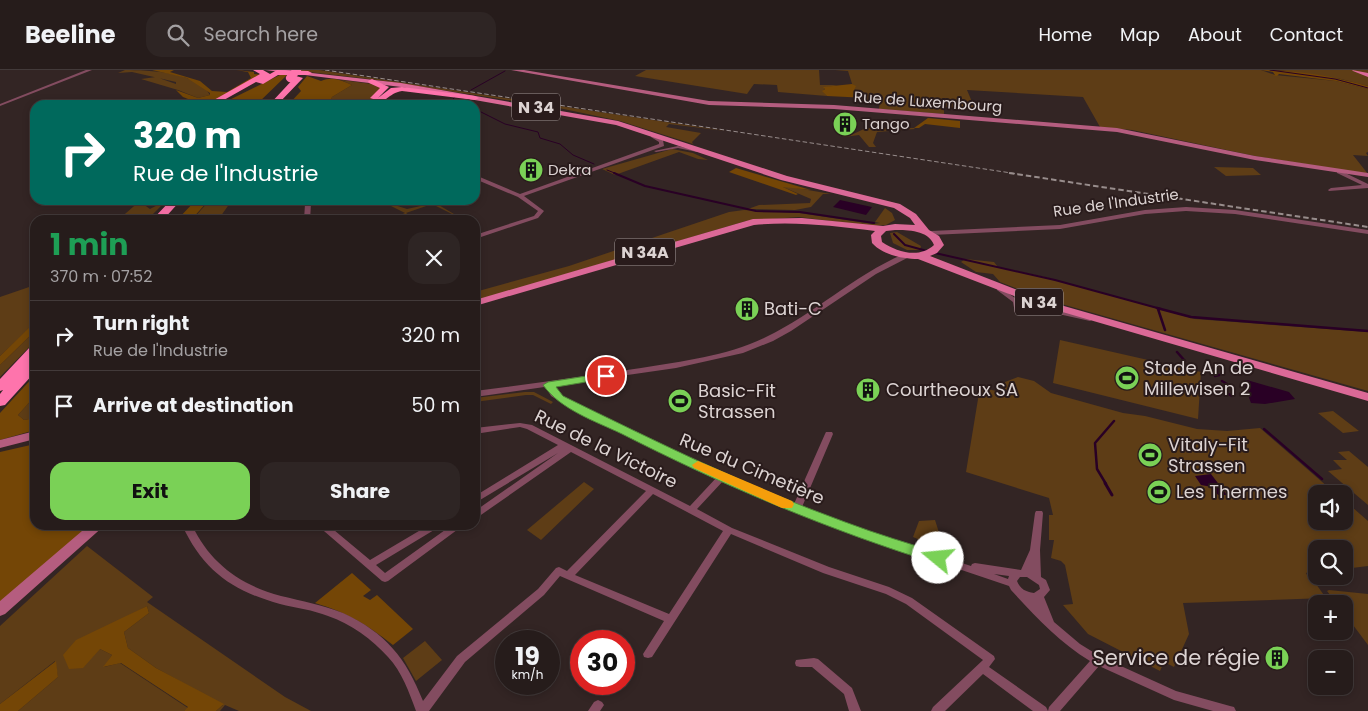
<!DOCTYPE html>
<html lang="en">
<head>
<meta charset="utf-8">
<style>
  body { margin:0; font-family:Poppins,sans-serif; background:#2e2524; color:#f1f3f6; height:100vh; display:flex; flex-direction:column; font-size:19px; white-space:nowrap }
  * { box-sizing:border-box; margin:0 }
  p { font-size:16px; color:#a4a1a3 }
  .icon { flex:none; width:28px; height:28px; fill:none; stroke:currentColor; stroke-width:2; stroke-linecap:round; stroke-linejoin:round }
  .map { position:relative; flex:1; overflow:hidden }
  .details { position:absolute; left:30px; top:145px; width:450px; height:315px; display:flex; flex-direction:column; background:#261c1b; border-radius:15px; box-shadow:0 2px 8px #0003,0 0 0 1px #423a3a }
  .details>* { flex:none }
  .banner { position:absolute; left:30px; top:30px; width:450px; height:105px; border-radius:15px; box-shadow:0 2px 8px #0003,0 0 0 1px #423a3a; background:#00695c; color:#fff; overflow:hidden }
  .buttons { position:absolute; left:1308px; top:415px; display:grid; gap:10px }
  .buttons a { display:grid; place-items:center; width:45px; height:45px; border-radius:10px; background:#261c1b; box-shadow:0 2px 8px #0003,0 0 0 1px #423a3a; font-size:25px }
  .speed { position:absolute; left:495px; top:560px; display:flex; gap:10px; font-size:25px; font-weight:700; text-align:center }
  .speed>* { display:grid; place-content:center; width:65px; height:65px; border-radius:50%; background:#261c1b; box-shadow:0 2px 8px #0003,0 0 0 1px #423a3a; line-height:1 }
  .speed small { font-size:12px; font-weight:400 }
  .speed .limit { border:8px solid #d22; background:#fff; color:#111 }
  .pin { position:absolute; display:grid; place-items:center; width:42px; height:42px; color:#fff; margin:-21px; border:2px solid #fff; border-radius:50%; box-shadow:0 1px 5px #0007 }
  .me { position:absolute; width:55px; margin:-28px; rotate:287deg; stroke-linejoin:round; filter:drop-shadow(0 0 4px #0008) }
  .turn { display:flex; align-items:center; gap:18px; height:105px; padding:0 20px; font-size:22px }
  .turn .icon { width:65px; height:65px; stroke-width:2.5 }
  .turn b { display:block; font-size:35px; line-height:42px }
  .round { display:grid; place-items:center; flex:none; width:52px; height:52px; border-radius:15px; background:#2e2524 }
  .headline { display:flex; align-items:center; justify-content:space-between; height:85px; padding:0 20px }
  h1 { font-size:30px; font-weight:700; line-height:38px; color:#1e9e55 }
  .cta { display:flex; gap:10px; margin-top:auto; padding:10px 20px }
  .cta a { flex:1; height:58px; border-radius:15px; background:#7ad156; color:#111; font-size:20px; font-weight:700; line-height:58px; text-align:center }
  .cta a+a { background:#2e2524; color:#f1f3f6 }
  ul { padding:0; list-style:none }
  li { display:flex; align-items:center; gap:15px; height:70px; padding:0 20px; border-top:1px solid #423a3a }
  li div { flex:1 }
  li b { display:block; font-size:19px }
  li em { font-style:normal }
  header { display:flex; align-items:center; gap:30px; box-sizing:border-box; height:70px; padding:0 25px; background:#261c1b; border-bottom:1px solid #423a3a }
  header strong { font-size:24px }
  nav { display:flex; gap:28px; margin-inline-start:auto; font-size:18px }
  .search { width:350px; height:45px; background:#2e2524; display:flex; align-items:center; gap:12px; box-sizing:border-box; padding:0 18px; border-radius:15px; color:#a4a1a3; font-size:19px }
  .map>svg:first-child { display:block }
</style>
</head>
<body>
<header>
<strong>Beeline</strong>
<div class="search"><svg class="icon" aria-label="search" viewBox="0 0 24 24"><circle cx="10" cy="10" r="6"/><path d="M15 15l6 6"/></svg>Search here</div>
<nav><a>Home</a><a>Map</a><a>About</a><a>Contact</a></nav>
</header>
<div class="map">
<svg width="1368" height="641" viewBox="0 0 1368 641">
  <rect width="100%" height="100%" fill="#332524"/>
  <!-- green -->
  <path fill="#5e3d16" d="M125,0c23,0 73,2 85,25l-12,3 -20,-8 -37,-11 15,-2 20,7v-2l-44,-10 -14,1z
    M291,0h28l407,61 -57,-7 -3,3 35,6 -9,9 1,2 -73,-23 -61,-13 -181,-28z
    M646,0h173l1,15h17l-12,3 -2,3 4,5 -49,-4 -1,-7 -23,-1 -7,10 -112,-18z
    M835,0h426l14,5 61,6 32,8v63l-2,1 2,3 -15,-1 15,19 -113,-18 -123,-26 -32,-3 -17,-30 -116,-7 8,19 -31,-2v7l-65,-5 1,-8 -26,-2v-2l13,1 -3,-5 -10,-3 -6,-19z
    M1279,0h89v16l-27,-7z
    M341,10l39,5 2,2c-13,22 -31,18 -53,18l3,-8 20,-12z
    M866,58h48l1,1 -38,3 -4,11 3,4h-7l-10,-12 -15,2 -2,-1h7z
    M672,79l21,4 15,7 -10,-1 -19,-7 -64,23 -13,-6z
    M1214,97l39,1 8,7 -35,1z
    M785,116l46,8h-8l-12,13 -16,3 -47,-1 11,-4 51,-2 1,-4 -28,-12z
    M141,130h3l-1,4 7,5 17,-9 -20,20h-29z
    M196,130h41l-7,3 -12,17h-26l17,-19z
    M379,130l28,9 41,-9 -11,4 27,16 -32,-16 -26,9 10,7c-2,0 -16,-4 -18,-4l7,-3z
    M885,138l7,5 3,7 -9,5 -15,1 -72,-9 -53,4 -271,80v-9l94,-26 160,-54 15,-2 55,3 74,11 7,-1 -5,-1z
    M897,162l24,14 -1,4h-13l-14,-7 -3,-10z
    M965,189l29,3 4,5 47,10 150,42 173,13v59l-324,-92 -44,-17 -7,-8 -17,-2 -15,-10z
    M35,215v44l-3,-3 -32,30v-59z
    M35,261v10l-35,36v-12z
    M1060,270l141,32 -3,47 -145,-36z
    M1018,307l16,4 17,12 72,20 22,3 52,13 30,2 33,-3 76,66h-20v27h28v-21l24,21v45l-24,3v-20h-28v21l-10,3 5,10 5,1 10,14 -143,5 6,31 -15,33 -10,-5 -4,9 -72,-37 -25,-29 10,-1 -8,-39 -4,-4 -10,-3 3,-18h-5v-25h4l-4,-17 -83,-26 14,-85 28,7 -5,-8 2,-4z
    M525,322h9l19,10 -2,2 -18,-9h-7l-51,7v-4z
    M35,326v22l-11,2 -6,-5z
    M1333,341l26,20 -16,2 -25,-20z
    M1349,381l19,16v38l-40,-34 14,-2 -9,-9h14l-9,-8z
    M584,412l10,7 -53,51 -14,-10z
    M935,450l10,31 -32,-14 6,-16z
    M87,476l66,51 -6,5 138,95 26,14h-72l-14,-6 -5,6h-4l7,-6 -67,-37 -28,-20 -4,-16 25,-19 -2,-7 -36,19 -11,24 12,6 -8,12 16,-4 68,45 -4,3h-166l40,-34 -3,-16 -55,43v-78z
    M1329,520l39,4v51l-24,-32v-9h-7l-10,-13z
    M425,571l17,19 -26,21 -13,-23z"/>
  <!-- forest -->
  <path fill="#744606" d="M152,0h22l-4,2 30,9 12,10 15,1 24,-14 -3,-6 -12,-2 18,2v2l9,1c-25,14 -48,33 -76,28l1,-4 -5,-2 -7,-7 22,8 12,-3v-2l-23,-15z
    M1261,0c35,0 73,6 107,16v3l-32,-8 -57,-7 -2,2 -10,-2 8,1 -2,-3z
    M280,5h7l-31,30h-37z
    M307,6l14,5c11,-5 21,-1 31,4l-20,12 -3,8h-41l13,-14 -3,-4z
    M852,14l4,2 -2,4 14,6 -1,2 -40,-2 -5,-5 3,-2 -2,-2z
    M928,48l32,3v7l-35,-4 -6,4h-5z
    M736,98l75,22 -28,-3 15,7 -2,1 -67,-23z
    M209,130l-18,20h-14l18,-19z
    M32,255l3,6 -35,34v-9z
    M35,305v21l-17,19 6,5 11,-2v12l-35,10v-27z
    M35,374v81h55l-90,78v-151z
    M352,503l19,17 -8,6 7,4 7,-5 36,34 -20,16c-27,-21 -45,-32 -78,-42z
    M147,536l2,7 -25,19 4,16 28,20 68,36 -8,7h-32l4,-4 -67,-44 -18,4 9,-12 -12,-6 -17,19 -14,1 -6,-14 13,-15z
    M56,591l2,16 -40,34h-18v-7z"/>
  <!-- water -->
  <path fill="#290025" d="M840,130l32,7 -6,8 -33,-8z
    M1247,310l42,12 6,7 -30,5 -14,-1 -8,-21z
    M1211,404l16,21h-9l-6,-8 -11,-2 -6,-9z"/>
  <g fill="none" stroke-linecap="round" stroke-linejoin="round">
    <!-- stream-far3 -->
    <path stroke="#290025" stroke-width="1" d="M1270,0l65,9 33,9
      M471,20l34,-19
      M455,27l-3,3 3,2
      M475,39l30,15 33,8 2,6 20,6 13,11 21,9
      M607,100l10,4"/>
    <!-- stream-far2 -->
    <path stroke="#290025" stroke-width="2" d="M614,103l31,13 111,25 44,1 74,11
      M894,164l11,11 22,6
      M935,183l120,27 106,29"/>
    <!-- stream-far1 -->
    <path stroke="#290025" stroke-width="2.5" d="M1157,238l34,9 177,14
      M1158,239l7,21
      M1177,282l8,9
      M1234,297l8,2
      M1215,306l4,-1
      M1222,311l5,3
      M1225,322l7,4
      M1264,359l58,50
      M1106,414l-9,-15 -2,-26 19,-22"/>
    <!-- stream -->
    <path stroke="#290025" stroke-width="3" d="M1105,413l7,12"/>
    <!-- minor -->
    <path fill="#834c60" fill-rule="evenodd" d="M86,0h6l-92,36v-2z
      M651,65h4l8,5 1,6 -140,50 20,15 -6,7 -63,21v-4l59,-19 4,-5 -20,-14 -43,-18v-4l45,19 139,-50v-2l-8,-5z
      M678,76l21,5 -2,1 -19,-4 -22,4 -2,-1z
      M1339,100l29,14v4l-39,3 -1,-1 3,-2 31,-3 -25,-12v-2z
      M309,130h6l-4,4 -1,16h-6l1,-16z
      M999,217l19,13 2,9c24,-7 49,3 72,9l1,1 -3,2 -45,-10 -9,-1 -21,3 -2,-11 -16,-12v-2z
      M546,313h6l5,10 13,7 135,65 89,39 31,-70 1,-2h6l1,2 -31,73 62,24 107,35 1,-2 3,-1 46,7 9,-20 5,-37 1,-2h6l1,2 -3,37 1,27 5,3 4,10 -6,7 10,25 26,22 21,13 75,34 54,15 4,1 2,4h-23l-39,-11 -75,-34 -39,45h-27l-50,-37 -38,37h-14l2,-4 50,-47 -77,-56 -20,-10 -63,-21 -92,-39 -79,123 -4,1 -4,-1 -1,-3 21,-33 -104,-45 -16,19 -79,67 -36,49h-13c-7,-19 -14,-39 -28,-54 -16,-18 -37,-33 -60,-41 -15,-6 -32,-8 -48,-12 -48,-13 -77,-34 -98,-79h10c18,38 48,60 89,71 21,5 42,9 62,17 43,20 63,45 80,88l34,-45 81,-67 18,-21 3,-1 8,4 79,-80 -75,-39 -93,65 -3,1v-7l83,-58 -83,50v-7l83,-51 -31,-16 -7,-2 -45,7v-6l45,-5 12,2 158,81 27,-29 -153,-73 -13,-8 -6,-11zM724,410l113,48 172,58 2,4c24,26 48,52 79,71l-41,46 -1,4 -2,-4 -57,-40 6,-8 -1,-3 -82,-58 -23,-11 -60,-20 -97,-39 -35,-19zM653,424l70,37 -54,83 -94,-39zM994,504l15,2 -1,3zM1020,507h7l12,8 1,4 -6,4c-8,-1 -14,-4 -17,-12z
      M317,455h11l42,35 59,-35h12l-2,2 -63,38 9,8 67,-48h11l-2,2 -73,54 -3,1 -3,-1z
      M814,588l4,1 34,29 9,23h-12l-5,-17 -32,-27h-12l-4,-1 -1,-3 1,-3z
      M598,630l4,2 2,3 -4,6h-12l6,-9z"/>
    <!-- tertiary -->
    <path fill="#834c60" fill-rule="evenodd" d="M1186,137l49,3 133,20v4l-133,-20 -49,-3 -41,3 -85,15 -129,6 -4,-2 4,-2 129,-6 85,-15z
      M906,183h3l4,2 -37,19 -85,57 -18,10 -30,12 -67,15 -201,29v-6c55,-7 111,-15 166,-23 42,-7 86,-12 125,-31 50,-24 88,-62 140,-84z"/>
    <!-- secondary -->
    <path fill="#b55d7f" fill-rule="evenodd" d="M511,0h13l185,31 125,4 283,23 138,28 113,17v4l-113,-17 -138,-28 -283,-23 -125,-4z
      M35,361v8l-35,9v-8z
      M89,455h16l-100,89 -5,2v-15z"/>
    <!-- primary -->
    <path fill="#db6997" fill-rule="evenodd" d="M265,0h20l116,13 217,38 169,55 113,28 16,10 13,16 10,6 5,9 -7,8 -7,3 113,44 325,93v8l-333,-97 -117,-45c-15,0 -35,-4 -46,-16l-1,-8 4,-4c-41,-5 -80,-10 -121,-6l-279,81v-6l278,-81 49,-1 81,8 12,-2 20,1 -5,-7 -16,-10 -113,-28 -165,-55 -215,-38zM895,160c13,0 33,0 39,15 -15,14 -37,7 -52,-3l-1,-6 5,-5z
      M1352,0l16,3v4l-15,-6z"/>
    <!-- motorway -->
    <path fill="#fe74ac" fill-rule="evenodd" d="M253,0h10l7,4 7,-4 31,1 4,2 -4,2h-30l-15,9 -7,-2 -41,23h-10l55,-31z
      M296,6l7,2 -26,27h-8z
      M372,9l17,8 -11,11 13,-10 11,-1 73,9 4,2 -4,2 -73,-9c-14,2 -17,14 -32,14l6,-5 -6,-2 10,-10 -11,-5 -1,-2z
      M171,130h10l-18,20h-11z
      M35,276v12l-3,3 3,-1v12l-30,33 -5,1v-12l3,-4 -3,1v-12l30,-32z"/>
    <!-- rail-far1 -->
    <path stroke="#988d8c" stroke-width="1" stroke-dasharray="4.5 2.5" stroke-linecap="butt" d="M325,0l693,104"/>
    <!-- rail -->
    <path stroke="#988d8c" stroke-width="2" stroke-dasharray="5.5 3" stroke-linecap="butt" d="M1009,103l359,54"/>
    <!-- motorway-bridge -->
    <path stroke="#fe74ac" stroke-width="8" d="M290,8l7,-8"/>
  </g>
  <!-- route -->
  <path fill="#7ad156" stroke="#4f8838" d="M606,303l5,3 -1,2 -54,9 7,9c92,45 185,91 282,126 32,12 65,22 98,32l2,4 -2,4 -5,2c-109,-34 -214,-78 -316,-130 -27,-13 -61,-24 -79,-49l5,-3z"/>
  <!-- slow -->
  <path fill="#f59e0b" d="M698,391l94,40 2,3 -2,4h-10l-88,-40 -2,-3z"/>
  <!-- icons -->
  <defs>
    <symbol id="building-disc" viewBox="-11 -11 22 22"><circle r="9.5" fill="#7ad156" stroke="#291b1b"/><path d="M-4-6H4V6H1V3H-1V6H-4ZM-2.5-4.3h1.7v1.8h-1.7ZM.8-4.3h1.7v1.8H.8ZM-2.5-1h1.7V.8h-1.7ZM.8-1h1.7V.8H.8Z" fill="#111"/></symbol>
    <symbol id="stadium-disc" viewBox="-11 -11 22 22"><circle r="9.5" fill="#7ad156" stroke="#291b1b"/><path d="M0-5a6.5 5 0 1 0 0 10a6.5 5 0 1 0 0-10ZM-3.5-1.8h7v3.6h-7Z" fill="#111"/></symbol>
  </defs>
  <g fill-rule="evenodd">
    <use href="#building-disc" x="831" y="40" width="28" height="28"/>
    <use href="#building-disc" x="517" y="86" width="28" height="28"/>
    <use href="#building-disc" x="733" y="225" width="28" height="28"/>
    <use href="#stadium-disc" x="1113" y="294" width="28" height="28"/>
    <use href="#building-disc" x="854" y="306" width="28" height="28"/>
    <use href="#stadium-disc" x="666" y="317" width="28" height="28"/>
    <use href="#stadium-disc" x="1136" y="371" width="28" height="28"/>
    <use href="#stadium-disc" x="1145" y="408" width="28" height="28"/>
    <use href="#building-disc" x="1263" y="574" width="28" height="28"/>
  </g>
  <g text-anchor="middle" stroke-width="4" stroke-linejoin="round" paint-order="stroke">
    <!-- far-street labels -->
    <g font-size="15" fill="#dcd3d2" stroke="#291b1b">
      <text transform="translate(928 32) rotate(4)" y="5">Rue de Luxembourg</text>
      <text transform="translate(1116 133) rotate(-8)" y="5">Rue de l'Industrie</text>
    </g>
    <!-- far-poi labels -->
    <g font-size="15" fill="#dcd3d2" stroke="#291b1b" text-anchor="start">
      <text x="862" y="59">Tango</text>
      <text x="548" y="105">Dekra</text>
    </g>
    <!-- shield labels -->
    <g fill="#291b1b" stroke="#a69c9b" stroke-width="1">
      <rect x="512" y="23.5" width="48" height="27" rx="4"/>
      <rect x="615" y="168.5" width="60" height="27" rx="4"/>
      <rect x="1015" y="218.5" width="48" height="27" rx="4"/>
    </g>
    <g font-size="16" font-weight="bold" fill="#dcd3d2">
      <text x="536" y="43">N 34</text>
      <text x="645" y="188">N 34A</text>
      <text x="1039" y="238">N 34</text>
    </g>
    <!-- poi labels -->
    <g font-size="18" fill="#dcd3d2" stroke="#291b1b" text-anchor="start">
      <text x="764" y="245">Bati-C</text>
      <text x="1144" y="304">Stade An de<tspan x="1144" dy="21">Millewisen 2</tspan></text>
      <text x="886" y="326">Courtheoux SA</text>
      <text x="698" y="327">Basic-Fit<tspan x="698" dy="21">Strassen</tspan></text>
      <text x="1168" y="381">Vitaly-Fit<tspan x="1168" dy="21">Strassen</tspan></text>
      <text x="1176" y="428">Les Thermes</text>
    </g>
    <!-- street labels -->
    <g font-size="18" fill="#dcd3d2" stroke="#291b1b">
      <text transform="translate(606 379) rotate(26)" y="6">Rue de la Victoire</text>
      <text transform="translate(752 399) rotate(23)" y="6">Rue du Cimetière</text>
    </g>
    <!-- near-poi labels -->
    <g font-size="21" fill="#dcd3d2" stroke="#291b1b" text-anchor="end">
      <text x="1260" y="595">Service de régie</text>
    </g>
  </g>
</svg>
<div class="buttons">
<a><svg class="icon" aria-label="sound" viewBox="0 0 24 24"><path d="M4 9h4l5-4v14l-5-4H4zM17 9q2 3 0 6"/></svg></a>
<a><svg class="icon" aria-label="search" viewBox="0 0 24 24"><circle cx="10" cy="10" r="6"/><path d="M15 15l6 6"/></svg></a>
<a>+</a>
<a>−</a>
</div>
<div class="speed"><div>19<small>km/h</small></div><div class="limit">30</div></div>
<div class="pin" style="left:606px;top:306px;background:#d93025"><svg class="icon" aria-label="arrive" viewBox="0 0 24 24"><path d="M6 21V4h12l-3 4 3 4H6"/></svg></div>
<svg class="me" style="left:938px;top:488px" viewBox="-20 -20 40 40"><circle r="19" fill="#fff"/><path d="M0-13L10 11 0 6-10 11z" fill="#7ad156"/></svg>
<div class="banner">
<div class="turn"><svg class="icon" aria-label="right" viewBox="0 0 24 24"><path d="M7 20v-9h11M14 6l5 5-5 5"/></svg><div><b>320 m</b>Rue de l'Industrie</div></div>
</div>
<section class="details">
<div class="headline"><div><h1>1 min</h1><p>370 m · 07:52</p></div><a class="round"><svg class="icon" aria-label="close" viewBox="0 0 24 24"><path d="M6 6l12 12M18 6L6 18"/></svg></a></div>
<ul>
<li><svg class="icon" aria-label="right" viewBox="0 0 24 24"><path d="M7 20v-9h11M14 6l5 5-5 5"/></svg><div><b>Turn right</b><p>Rue de l'Industrie</p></div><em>320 m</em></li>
<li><svg class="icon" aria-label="arrive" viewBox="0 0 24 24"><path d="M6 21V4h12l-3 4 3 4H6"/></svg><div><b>Arrive at destination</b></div><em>50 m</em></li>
</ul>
<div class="cta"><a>Exit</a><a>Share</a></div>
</section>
</div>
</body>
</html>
